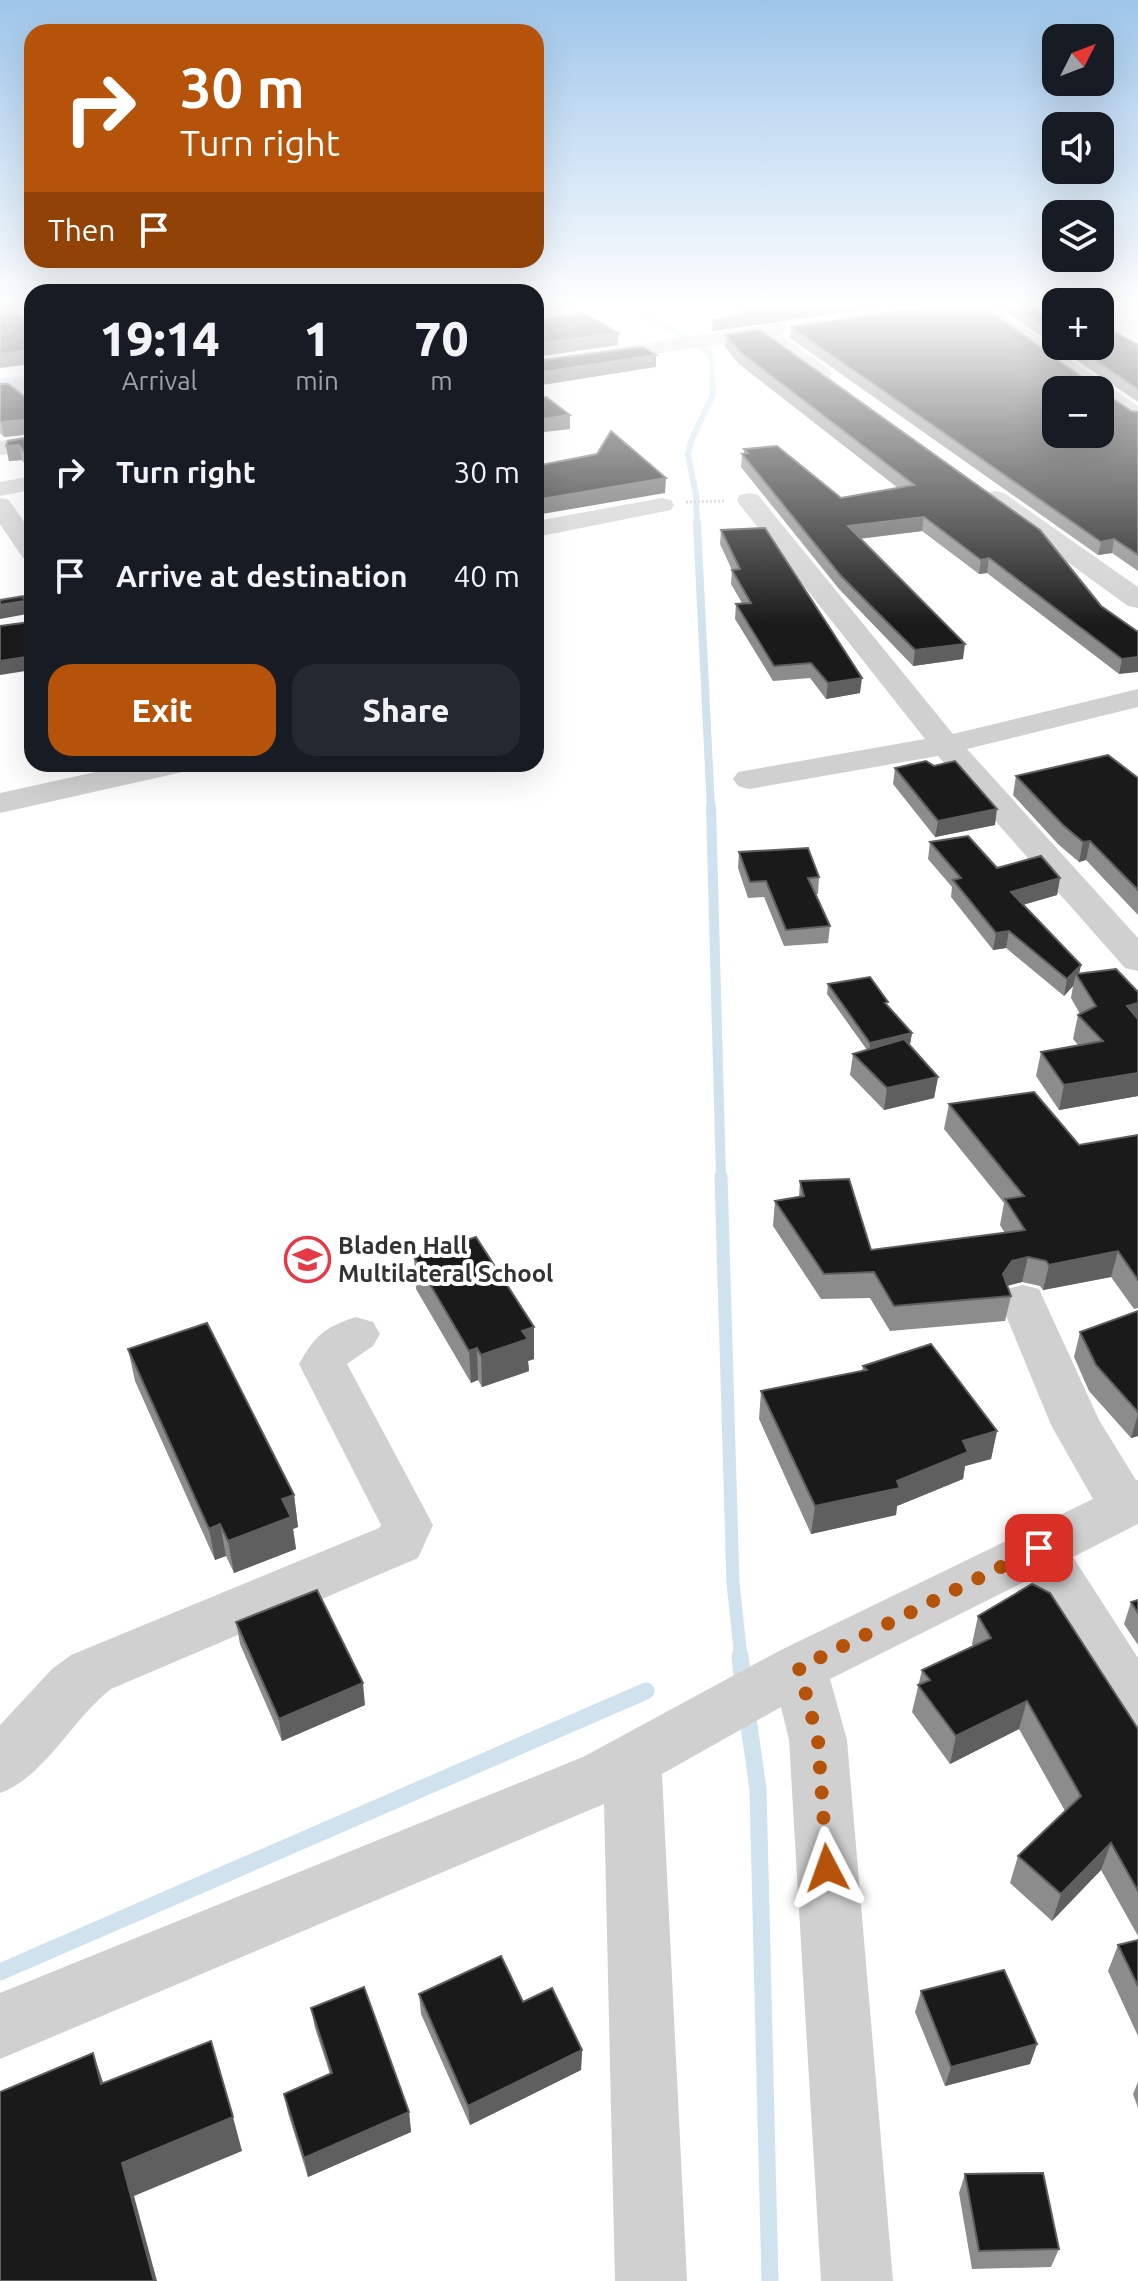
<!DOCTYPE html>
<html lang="en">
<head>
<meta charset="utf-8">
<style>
  body { margin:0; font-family:Ubuntu,sans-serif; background:#242831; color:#f1f3f6; height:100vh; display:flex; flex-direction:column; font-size:30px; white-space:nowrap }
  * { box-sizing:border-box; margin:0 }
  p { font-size:26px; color:#9ea1a6 }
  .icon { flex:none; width:44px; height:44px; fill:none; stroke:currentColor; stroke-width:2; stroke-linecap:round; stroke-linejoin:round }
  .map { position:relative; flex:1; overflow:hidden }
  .sheet { position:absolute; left:24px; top:284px; width:520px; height:488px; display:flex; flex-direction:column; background:#171b24; border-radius:24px; box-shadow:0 8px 32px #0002 }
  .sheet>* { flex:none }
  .top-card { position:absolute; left:24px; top:24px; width:520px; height:244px; border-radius:24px; box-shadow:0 8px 32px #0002; background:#b45309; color:#fff; overflow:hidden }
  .needle { width:52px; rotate:48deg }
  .buttons { position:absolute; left:1042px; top:24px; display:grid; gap:16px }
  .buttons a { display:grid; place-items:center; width:72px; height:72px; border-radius:16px; background:#171b24; box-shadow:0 8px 32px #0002; font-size:40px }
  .pin { position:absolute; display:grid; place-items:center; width:68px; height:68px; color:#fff; margin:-34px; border-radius:16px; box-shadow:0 4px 12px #0006 }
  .me { position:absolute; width:88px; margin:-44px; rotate:356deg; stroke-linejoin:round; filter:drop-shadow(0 0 6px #0008) }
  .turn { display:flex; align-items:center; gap:28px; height:168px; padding:0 24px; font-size:36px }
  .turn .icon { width:104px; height:104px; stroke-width:2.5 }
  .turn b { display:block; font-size:56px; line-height:68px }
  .then { display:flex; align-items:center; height:76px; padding:0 24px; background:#0003; gap:16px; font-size:30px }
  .eta { display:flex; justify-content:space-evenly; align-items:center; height:136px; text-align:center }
  .eta b { font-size:48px; font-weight:800; line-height:56px }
  .action { display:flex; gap:16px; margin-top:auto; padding:16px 24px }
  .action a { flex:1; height:92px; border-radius:24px; background:#b45309; color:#fff; font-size:32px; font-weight:800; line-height:92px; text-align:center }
  .action a+a { background:#242831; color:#f1f3f6 }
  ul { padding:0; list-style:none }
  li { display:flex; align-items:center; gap:24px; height:104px; padding:0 24px }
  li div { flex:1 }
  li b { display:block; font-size:30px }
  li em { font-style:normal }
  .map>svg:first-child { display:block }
</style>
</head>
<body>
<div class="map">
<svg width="1138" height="2281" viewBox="0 0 1138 2281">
  <rect width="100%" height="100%" fill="#fff"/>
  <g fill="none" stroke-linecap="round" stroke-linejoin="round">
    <!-- stream-far4 -->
    <path stroke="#cfe2ee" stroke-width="6" d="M650,306l-5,7 6,6 50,27 10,9 2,40 -22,46 -3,14 8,40 1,30
      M536,318l82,-12
      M0,382l32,-5
      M0,399l32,-5"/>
    <!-- stream-far3 -->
    <path stroke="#cfe2ee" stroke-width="8" d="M697,523l14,286"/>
    <!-- stream-far2 -->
    <path stroke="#cfe2ee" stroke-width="10" d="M711,807l10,371"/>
    <!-- stream-far1 -->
    <path stroke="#cfe2ee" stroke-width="13" d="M721,1176l12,407 8,75"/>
    <!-- stream -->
    <path stroke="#cfe2ee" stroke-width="17" d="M740,1656l3,27
      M747,1712l11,77 12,492
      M0,1972l646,-281"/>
    <!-- path -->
    <path stroke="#cdcdcd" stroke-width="3" stroke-dasharray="2 2" stroke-linecap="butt" d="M686,502l38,-1"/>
    <!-- minor -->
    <path fill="#d0d0d0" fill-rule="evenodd" d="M536,306h36l-3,4 -33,5z
      M970,306h22l146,100v17l-8,-2 -30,-21v-10h-14z
      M780,323l10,6 -10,6 49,34 3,5 -3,5h-16l-54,-41 -223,34v-12z
      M32,378v14l-32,5v-14z
      M32,436v14l-32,5v-14z
      M32,476v14l-32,6v-14z
      M995,491l9,2 134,94v21l-10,-2 -142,-103 -3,-5 3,-5z
      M749,493l9,2 195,239 185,-45v18l-171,42 171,189v33l-13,-3 -187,-212 -189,33 -11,-3 -5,-7 5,-7 187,-33 -185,-234 -3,-5 3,-5z
      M0,498l9,2 23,33v27l-9,-2 -23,-34z
      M662,498l9,2 3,5 -3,5 -135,27v-16z
      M132,764h60l-5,7 -187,42v-20z
      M1023,1285l16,4 60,131 37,60h2v44l-65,33 65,101v74l-20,-7 -88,-146 -200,100 17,61 46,541h-72l-32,-541 -8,-33 -119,67 25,507h-72l-11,-477 -604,255v-66l583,-236 196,-106 314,-152 -42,-74 -51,-124 7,-12z
      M356,1317l17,5 7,12 -7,12 -26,18 86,161 -15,33 -307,131c-39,30 -66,88 -111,104v-68l52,-56 19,-14 308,-127 2,-3 -82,-161c16,-28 25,-37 57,-47z"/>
  </g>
  <!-- wall -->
  <path fill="#8c8c8c" d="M731,306h160l-179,25 35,-17z
    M997,306h59v40h44l23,-8 15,7v57z
    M791,327l309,63 31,21 7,1v159l-26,-18 -14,2 -308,-217z
    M726,335l412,297 -19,42 -132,-101 -8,1 -57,-43 -62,8 103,120 -50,7 -74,-77 -98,-122 1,-13h2v-5l97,49 57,-10 -159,-124 -14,-17z
    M0,384l32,18v73l-10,-15 -13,1 -3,-15 25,-9v-3l-27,3 -4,-4z
    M721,530l139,163 -34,6 -16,-21 -37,3 -38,-62 1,-15 6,-1 -11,-19 1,-14 -12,-26z
    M934,766l61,59 -60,12 -42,-53 2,-16z
    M1016,776l122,2v137l-52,-55 -7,2 -20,-17 -46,-50z
    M930,842l67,26 63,10 -3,17 -34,10 58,60 -2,8 59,19v104l-79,14 -23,-34 5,-24 37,-7 -5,-6 5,-24 2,-1 -9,-16 2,-12 -9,10 -58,-48 -13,2 -42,-53 1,-10 -24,-28z
    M739,852l80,25 -1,17h-3l15,32 -2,17 -44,3 -20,-49 -16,1 -10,-30z
    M828,984l59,22 25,27 -2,11h-2l30,33 -4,21 -50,12 -34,-35 3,-21 14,-4 -40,-56z
    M949,1104l130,41 59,-10v173l-4,1 -23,-32 -68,13 -3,-4 -18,-4 -15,4 4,10 -6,25 -115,10 -20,-33 -49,1 -48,-73 2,-25 24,-4 1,-16 71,69 134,-17 -5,-8 4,-22 -60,-74z
    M414,1257l120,102 -6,2 1,10 -47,16 -4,-7 -7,3 -55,-94z
    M1138,1311v125l-7,2 -42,-47 -15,-34 6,-25z
    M128,1349l166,146 4,32 -5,2 3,20 -62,24 -8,-17 -11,4 -80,-179z
    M863,1366l134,65 -6,28 -26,7 -2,13 -66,27 -1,9 -85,19 -52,-115 2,-28 101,-20z
    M1138,1600v45l-14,-21 7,-22z
    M978,1616l160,113v207l-37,-66 -49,51 -42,-38 8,-27 47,-45 -46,-82 -69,35 -38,-52 10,-42 51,-24 -1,-2z
    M236,1622l129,83 -83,36 -42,-97z
    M1138,1940v96l-30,-65 10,-26z
    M921,1991l116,53 -7,20 -85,22 -30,-74z
    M419,1994l104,8 59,48 -1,20 -111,55 -49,-111z
    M311,2008l98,104 2,20 -103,45 -20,-64 -4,-19 46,-20 -15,-46z
    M1138,2082v26l-5,-14z
    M965,2174l94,75 -8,18 -79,2 -13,-76z"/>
  <!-- shaded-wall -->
  <path fill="#5f5f5f" d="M815,306h76l-179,25 1,-11z
    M618,333v12l-82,12v-13z
    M32,350v14l-32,4v-14z
    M656,355v12l-120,19v-13z
    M570,415v14l-34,4v-13z
    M31,419l1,15 -28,3 -3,-15z
    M19,445l3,15 -13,1 -3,-15z
    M666,478l-1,15 -129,22v-15z
    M924,517l-2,14 -75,9 1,-14z
    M1114,539l-2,14 -14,2 3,-13z
    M989,558l-2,15 -8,1 2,-14z
    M25,601l2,13 -27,5v-14z
    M965,644l-2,15 -50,7 2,-16z
    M32,656v14l-32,5v-14z
    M1138,657v15l-19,2 3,-15z
    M862,678l-2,15 -34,6 2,-16z
    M997,809l-2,16 -60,12 3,-16z
    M1090,841l-4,19 -7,2 4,-20z
    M1060,878l-3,17 -49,14 3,-17z
    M1009,931l-3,17 -13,2 3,-17z
    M1081,965l-3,13 -2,-4 -3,12 -9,10 3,-17z
    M1138,1003v23l-11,-20z
    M912,1033l-2,11 -41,10 1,-11z
    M1138,1073v23l-79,14 5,-25z
    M938,1077l-4,21 -50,12 3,-22z
    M1118,1251l-7,26 -68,13 6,-25z
    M1028,1257l-6,25 -16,4 -3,-12 9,-13z
    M534,1327v32l-6,2 1,10 -47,16 -1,-32 41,-24z
    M477,1348l1,32 -7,3 -2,-32z
    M1138,1414v22l-7,2z
    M997,1431l-6,28 -26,7 -2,13 -66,27 -1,9 -85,19 4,-28 148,-65z
    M294,1495l4,32 -5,2 3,20 -62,24 -6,-32 54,-42z
    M220,1524l6,32 -11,4 -6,-31z
    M363,1683l2,22 -83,36 -3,-22z
    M1027,1701l-8,28 -69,35 6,-28z
    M1111,1843l-10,27 -49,51 9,-27z
    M1037,2044l-7,20 -85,22 6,-19z
    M582,2050l-1,20 -111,55 -2,-19z
    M93,2053l12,35 -4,-4z
    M409,2112l2,20 -103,45 -4,-19z
    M233,2117l9,34 -108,45 23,85h-3l-32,-118z"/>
  <!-- building -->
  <path fill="#1a1a1a" stroke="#5f5f5f" stroke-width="2" fill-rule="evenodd" d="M0,306h12l20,22v22l-32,4z
    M752,306h63l-102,14 50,-8z
    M937,306h46l103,74 13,1 1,9 31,21 7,1v143l-24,-16 -13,3 -310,-215zM1056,390h44v44h-44z
    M1015,306h41v28z
    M584,313l34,20 -82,11v-23z
    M1100,324l38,21v44l-64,-43h26z
    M760,330l280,200 61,76 37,26v25l-16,2 -133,-101 -8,2 -57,-43 -76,9 117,118 -50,6 -75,-75 -98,-121 6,-1 -4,-4 33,-3 64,52 73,-13 -174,-133 -14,-17z
    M643,347l13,8 -120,18v-12z
    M0,384h8l24,18v62l-13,-19 -13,1 2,-5 23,-4v-18l-30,3 -1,-1z
    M546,397l24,18 -34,5v-22z
    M611,431l55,47 -130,22v-34l61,-12z
    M765,528l97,150 -34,5 -17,-20 -37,3 -38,-62 15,-1 -19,-33 8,-1 -19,-39z
    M23,596l2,5 -25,4v-5z
    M32,619v37l-32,5v-35l30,-4z
    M1108,755l30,23v112l-48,-49 -7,1 -20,-17 -47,-49z
    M926,761l8,5 21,-5 42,48 -59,12 -43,-53z
    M968,836l29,32 44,-12 19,22 -49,14 70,73 -14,14 -58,-48 -13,2 -43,-53 8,-2 -31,-36z
    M808,848l11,29 -11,1 22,48 -44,4 -20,-49 -16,1 -11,-30z
    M1116,969l22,23v11l-11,3 11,13v54l-74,12 -23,-33 62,-11 -25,-26 18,-9 -20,-32z
    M870,977l18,25 -3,1 27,30 -42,10 -42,-59z
    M904,1039l34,38 -51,11 -34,-34z
    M1034,1092l45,53 59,-10v145l-20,-29 -69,14 -3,-4 -18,-4 -16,4 -9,13 8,22 -117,10 -20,-34 -50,2 -49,-73 29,-5 -4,-15 49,-2 22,71 154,-20 -20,-31 19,-3 -75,-92z
    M476,1237l58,90 -12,4 6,8 -47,16 -4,-7 -8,3 -55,-94z
    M1138,1311v101l-42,-47 -16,-33z
    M207,1323l87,172 -12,4 9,18 -63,24 -8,-17 -11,5 -81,-180z
    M931,1344l66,87 -34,10 5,11 -71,29 3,7 -85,18 -54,-115 106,-21 -4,-4z
    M1032,1584l18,9 88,136v162l-27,-48 -50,51 -43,-38 63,-60 -54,-95 -71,35 -38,-51 12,-5 -8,-10 69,-32 -13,-22z
    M317,1590l46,93 -84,36 -43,-97z
    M1138,1600v13l-7,-11z
    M1138,1940v46l-20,-41z
    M501,1956l22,46 29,-14 30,62 -114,56 -49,-112z
    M1004,1970l33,74 -86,23 -30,-76z
    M364,1987l45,125 -105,46 -20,-64 48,-21 -21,-65z
    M211,2041l22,76 -111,46 32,118h-154v-189l93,-39 8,31z
    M1043,2173l16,76 -80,2 -14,-77z"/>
  <!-- sky -->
  <linearGradient id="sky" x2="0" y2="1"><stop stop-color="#9ec6ea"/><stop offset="0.49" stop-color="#fff"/><stop offset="1" stop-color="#fff" stop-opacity="0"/></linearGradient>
  <rect width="1138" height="625" fill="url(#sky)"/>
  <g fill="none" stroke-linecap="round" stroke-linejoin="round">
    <!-- route -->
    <path stroke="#b45309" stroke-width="14" stroke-dasharray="0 25.2" d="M827,1868l-9,-128 -19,-72 240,-120"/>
  </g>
  <!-- icons -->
  <defs>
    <symbol id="school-ring" viewBox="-11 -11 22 22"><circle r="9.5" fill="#fff" stroke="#e63946" stroke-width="1.5"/><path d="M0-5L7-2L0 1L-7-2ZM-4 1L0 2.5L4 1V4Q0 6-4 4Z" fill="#e63946"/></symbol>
  </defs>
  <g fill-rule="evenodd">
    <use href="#school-ring" x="282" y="1234" width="51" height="51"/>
  </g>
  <g text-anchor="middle" stroke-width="8" stroke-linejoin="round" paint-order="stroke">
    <!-- poi labels -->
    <g font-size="24" font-weight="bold" fill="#333" stroke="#fff" text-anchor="start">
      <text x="338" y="1254">Bladen Hall<tspan x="338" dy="28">Multilateral School</tspan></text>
    </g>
  </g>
</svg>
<div class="buttons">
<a><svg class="needle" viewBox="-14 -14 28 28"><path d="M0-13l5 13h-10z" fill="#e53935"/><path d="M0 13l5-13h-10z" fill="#9ea1a6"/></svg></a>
<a><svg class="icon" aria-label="sound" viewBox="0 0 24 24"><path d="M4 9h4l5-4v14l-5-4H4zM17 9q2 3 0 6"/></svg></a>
<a><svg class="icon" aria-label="layers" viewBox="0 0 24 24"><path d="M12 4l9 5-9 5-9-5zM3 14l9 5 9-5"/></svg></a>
<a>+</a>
<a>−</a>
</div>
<div class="pin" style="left:1039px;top:1548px;background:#d93025"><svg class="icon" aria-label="arrive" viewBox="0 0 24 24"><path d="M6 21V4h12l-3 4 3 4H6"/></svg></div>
<svg class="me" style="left:827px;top:1868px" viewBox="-20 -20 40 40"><path d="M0-17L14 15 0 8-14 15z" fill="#b45309" stroke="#fff" stroke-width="4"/></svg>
<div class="top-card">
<div class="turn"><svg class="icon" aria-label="right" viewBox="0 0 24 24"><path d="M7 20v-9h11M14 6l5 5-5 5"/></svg><div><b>30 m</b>Turn right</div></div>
<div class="then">Then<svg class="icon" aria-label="arrive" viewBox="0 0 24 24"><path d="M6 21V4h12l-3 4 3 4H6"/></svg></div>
</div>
<section class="sheet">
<div class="eta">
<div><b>19:14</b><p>Arrival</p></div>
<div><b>1</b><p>min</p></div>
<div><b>70</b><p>m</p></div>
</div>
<ul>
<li><svg class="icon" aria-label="right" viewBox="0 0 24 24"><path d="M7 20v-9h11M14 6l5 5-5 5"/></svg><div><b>Turn right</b></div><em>30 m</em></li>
<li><svg class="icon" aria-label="arrive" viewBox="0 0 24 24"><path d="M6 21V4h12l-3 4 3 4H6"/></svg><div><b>Arrive at destination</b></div><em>40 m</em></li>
</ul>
<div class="action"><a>Exit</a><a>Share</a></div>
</section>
</div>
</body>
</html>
